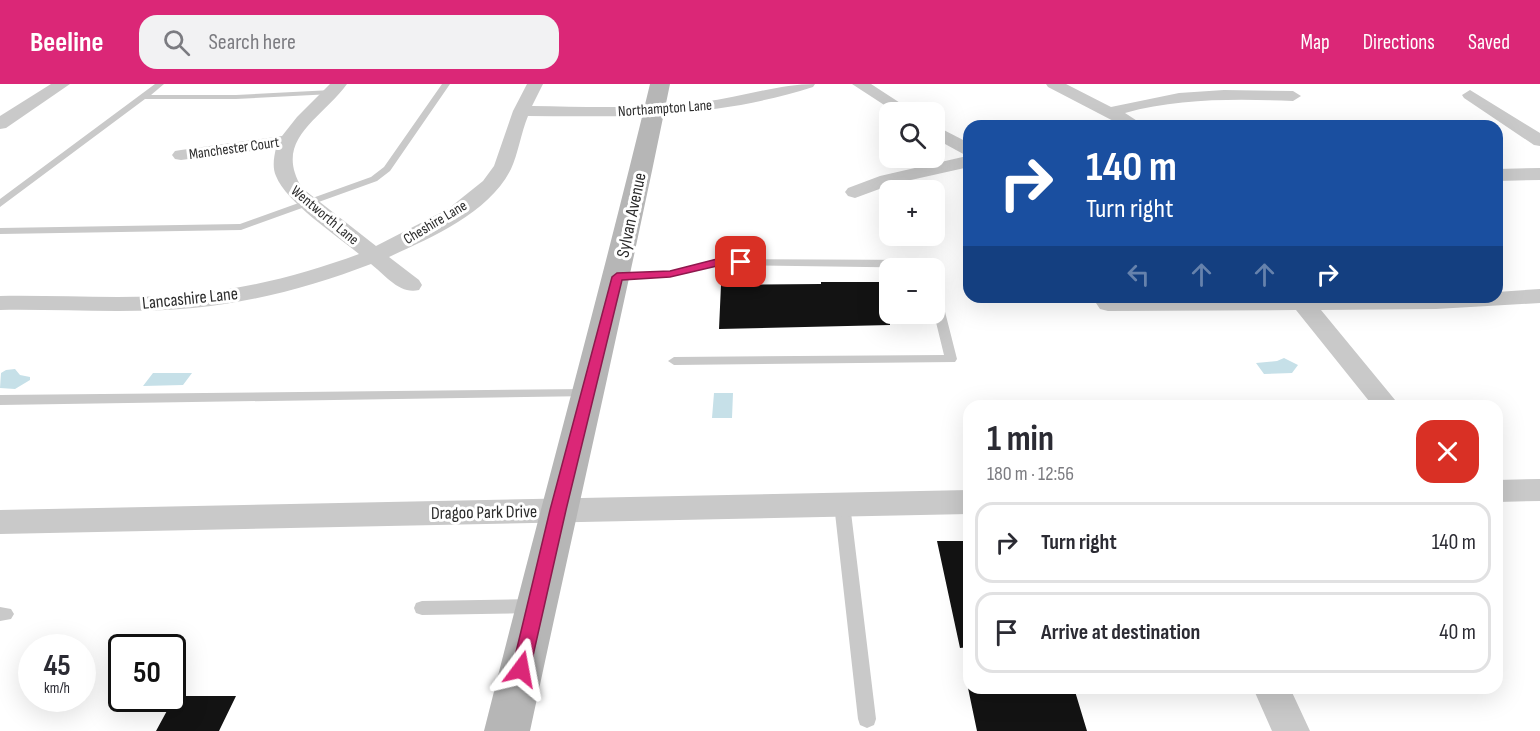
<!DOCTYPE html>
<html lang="en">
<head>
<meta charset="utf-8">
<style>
  body { margin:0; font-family:"Sofia Sans Condensed",sans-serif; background:#f2f2f3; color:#2b2b33; height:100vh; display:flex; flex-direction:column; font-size:22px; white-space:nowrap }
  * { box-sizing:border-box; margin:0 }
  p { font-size:20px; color:#7c7c81 }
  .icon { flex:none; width:33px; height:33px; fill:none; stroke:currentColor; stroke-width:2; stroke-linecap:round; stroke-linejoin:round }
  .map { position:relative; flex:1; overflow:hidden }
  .sheet { position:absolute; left:963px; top:316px; width:540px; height:294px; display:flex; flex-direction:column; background:#fff; border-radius:18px; box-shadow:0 6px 24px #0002 }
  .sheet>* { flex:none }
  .banner { position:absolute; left:963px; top:36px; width:540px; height:183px; border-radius:18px; box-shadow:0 6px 24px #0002; background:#1a4fa0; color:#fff; overflow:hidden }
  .tools { position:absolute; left:879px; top:18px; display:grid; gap:12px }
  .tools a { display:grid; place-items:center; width:66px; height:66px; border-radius:12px; background:#fff; box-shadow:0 6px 24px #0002; font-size:30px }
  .speed { position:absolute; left:18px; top:550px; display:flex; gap:12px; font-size:30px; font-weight:700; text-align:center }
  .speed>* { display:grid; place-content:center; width:78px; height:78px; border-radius:50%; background:#fff; box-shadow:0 6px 24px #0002; line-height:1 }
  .speed small { font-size:15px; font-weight:400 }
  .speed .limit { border:3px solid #111; border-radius:9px; background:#fff; color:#111 }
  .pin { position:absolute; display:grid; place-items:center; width:51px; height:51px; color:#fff; margin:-26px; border-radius:12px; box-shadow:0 3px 9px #0006 }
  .me { position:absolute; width:66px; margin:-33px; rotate:13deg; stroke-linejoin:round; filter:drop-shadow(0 0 4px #0008) }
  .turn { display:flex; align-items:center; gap:21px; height:126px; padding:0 24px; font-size:27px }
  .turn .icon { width:78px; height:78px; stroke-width:2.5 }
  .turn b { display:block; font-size:42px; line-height:51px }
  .lanes { display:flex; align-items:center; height:57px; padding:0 24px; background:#0003; justify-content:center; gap:30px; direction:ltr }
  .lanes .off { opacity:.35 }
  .round { display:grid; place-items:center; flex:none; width:63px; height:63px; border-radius:18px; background:#f2f2f3 }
  .head { display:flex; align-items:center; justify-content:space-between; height:102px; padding:0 24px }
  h1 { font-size:36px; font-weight:700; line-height:45px }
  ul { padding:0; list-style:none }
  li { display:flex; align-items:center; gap:18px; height:81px; margin:0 12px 9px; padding:0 12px; border:3px solid #e1e1e2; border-radius:18px }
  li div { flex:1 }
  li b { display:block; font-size:22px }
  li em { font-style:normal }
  header { display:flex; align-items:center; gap:36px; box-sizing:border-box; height:84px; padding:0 30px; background:#db2777; color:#fff }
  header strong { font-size:28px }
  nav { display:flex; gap:33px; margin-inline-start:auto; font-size:21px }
  .search { width:420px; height:54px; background:#f2f2f3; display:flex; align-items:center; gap:15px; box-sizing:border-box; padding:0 21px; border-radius:18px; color:#7c7c81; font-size:22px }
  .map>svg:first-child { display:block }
</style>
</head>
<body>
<header>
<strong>Beeline</strong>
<div class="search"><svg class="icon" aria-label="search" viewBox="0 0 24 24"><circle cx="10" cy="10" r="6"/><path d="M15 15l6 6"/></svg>Search here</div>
<nav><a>Map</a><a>Directions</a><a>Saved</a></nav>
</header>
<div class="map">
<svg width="1540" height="647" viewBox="0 0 1540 647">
  <rect width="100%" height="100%" fill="#fff"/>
  <!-- water -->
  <path fill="#c6e0e8" d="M1284,274l14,7 -6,8 -28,1 -8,-11 21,-2z
    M15,285l5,6 10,2v3l-15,9 -15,-1 1,-15 5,-3z
    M153,289h39l-9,12 -40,1z
    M714,309h19l-1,25h-20z"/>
  <!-- building -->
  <path fill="#131313" d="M821,198h69v43l-171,4 2,-44 100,-1z
    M937,457h32v106l-9,1z
    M968,604h106l13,43h-110z
    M175,612h61l-17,35h-63z"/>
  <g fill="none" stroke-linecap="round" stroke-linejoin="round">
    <!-- lane -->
    <path fill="#c9c9c9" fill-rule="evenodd" d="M155,0h9l-13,11h85l96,-5 4,2 -4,2 -96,5h-91l-145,108v-8z
      M442,0h8l-60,87 -13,10 -136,49 -241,4v-6l240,-4 131,-47 13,-10z
      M717,175l211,1 4,1 3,7 -218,-3 -47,12 -53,3 -6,-3 6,-3 53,-3z
      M934,205l6,3 17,67 -2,3 -281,3 -6,-4 6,-4 270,-2 -10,-41z
      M588,305l7,4 -2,3 -593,9v-10z
      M842,414l5,2 3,4 26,215 -2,6 -7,3 -7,-3 -2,-6 -24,-215 3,-4z
      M534,515l6,2 2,5 -2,5 -6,2 -112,2 -6,-2 -2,-5 2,-5 6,-2z
      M0,523l11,2 3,5 -3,5 -11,2z"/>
    <!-- street -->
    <path fill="#c9c9c9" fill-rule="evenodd" d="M51,0h19l-64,44 -6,1v-13z
      M330,0h17c-25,35 -75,55 -45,104l74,58 72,-37 35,-28 11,-15 19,-55 14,-27h16l-11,22c57,1 114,3 170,-4 38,-4 75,-18 113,-18l-2,3c-98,31 -185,30 -285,29 -7,17 -10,38 -17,53 -22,44 -79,68 -122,88l30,23 3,5 -3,5c-19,5 -34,-15 -48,-26 -57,22 -117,38 -178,44 -64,6 -129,1 -193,2v-14c64,-1 129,4 193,-2 57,-6 112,-20 166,-40 -23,-19 -73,-52 -83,-78 -4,-9 -2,-19 0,-28l-95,12 -6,-1 -3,-4 3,-4 6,-1 101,-14 15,-19z
      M852,0h19l43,28h-19z
      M1046,0h20l45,23 68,-14 45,-3 69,1 8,5 -8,5c-56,-2 -114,-3 -168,12l20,13h-22l-75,-39z
      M1470,6l70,43v13l-6,-1 -70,-47 -2,-3z
      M934,41l35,18v24l-76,17 -38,14 -7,-2 -3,-4 3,-4 32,-12 87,-20 -33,-18z
      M1540,84v12l-43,1v-12z
      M1540,205v14l-104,6 -115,1 79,96h-27l-77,-96 -188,1 -8,-2 -8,-12h405v-5z
      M1540,395v22l-43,1v-22z
      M969,406v24l-969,20v-24z
      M1253,604h37l20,43h-38z"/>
    <!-- secondary -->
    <path fill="#b6b6b6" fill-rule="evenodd" d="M650,0h20c-44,216 -94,431 -140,647h-46c54,-216 114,-431 166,-647z"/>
  </g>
  <!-- route -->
  <path fill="#db2777" stroke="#8e194d" stroke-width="1.5" d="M717,175h24l5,3 -5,4h-24l-47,11 -48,3 -56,230 -36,159 -2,5 -7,3 -6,-3 -3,-5 38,-159 62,-233 5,-4 53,-2z"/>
  <g text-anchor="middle" stroke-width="6" stroke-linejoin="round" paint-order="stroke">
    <!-- far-street labels -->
    <g font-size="15" fill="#2c2c2c" stroke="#fff">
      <text transform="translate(665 24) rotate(-4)" y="5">Northampton Lane</text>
      <text transform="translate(234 64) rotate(-8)" y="5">Manchester Court</text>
      <text transform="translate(325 131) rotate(40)" y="5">Wentworth Lane</text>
      <text transform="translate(435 138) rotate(-31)" y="5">Cheshire Lane</text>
    </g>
    <!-- street labels -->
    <g font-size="18" fill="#2c2c2c" stroke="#fff">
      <text transform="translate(631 131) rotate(-78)" y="6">Sylvan Avenue</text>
      <text transform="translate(190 214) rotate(-6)" y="6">Lancashire Lane</text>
      <text transform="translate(484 428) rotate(-1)" y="6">Dragoo Park Drive</text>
    </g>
  </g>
</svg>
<div class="tools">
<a><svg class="icon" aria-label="search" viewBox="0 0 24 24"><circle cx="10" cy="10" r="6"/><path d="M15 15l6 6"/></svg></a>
<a>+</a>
<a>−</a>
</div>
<div class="speed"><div>45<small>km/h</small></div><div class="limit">50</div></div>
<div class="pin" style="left:741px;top:178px;background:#d93025"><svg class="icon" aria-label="arrive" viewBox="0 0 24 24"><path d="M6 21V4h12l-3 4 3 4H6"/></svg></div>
<svg class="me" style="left:521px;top:585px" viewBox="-20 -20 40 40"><path d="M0-17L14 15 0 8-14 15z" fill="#db2777" stroke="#fff" stroke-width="4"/></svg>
<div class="banner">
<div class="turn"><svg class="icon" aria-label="right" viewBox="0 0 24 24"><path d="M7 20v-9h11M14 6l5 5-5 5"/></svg><div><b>140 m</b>Turn right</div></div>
<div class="lanes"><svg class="icon off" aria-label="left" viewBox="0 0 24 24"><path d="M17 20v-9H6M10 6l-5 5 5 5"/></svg><svg class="icon off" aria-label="ahead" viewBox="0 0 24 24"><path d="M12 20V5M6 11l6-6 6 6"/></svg><svg class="icon off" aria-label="ahead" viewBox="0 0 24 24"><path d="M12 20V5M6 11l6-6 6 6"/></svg><svg class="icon" aria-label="right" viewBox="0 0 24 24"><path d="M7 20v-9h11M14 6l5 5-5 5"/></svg></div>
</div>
<section class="sheet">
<div class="head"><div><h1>1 min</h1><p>180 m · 12:56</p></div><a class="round" style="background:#d93025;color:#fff"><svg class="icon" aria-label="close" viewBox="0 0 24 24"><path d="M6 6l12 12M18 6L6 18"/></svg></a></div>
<ul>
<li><svg class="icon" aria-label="right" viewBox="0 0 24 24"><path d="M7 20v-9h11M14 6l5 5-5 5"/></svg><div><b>Turn right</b></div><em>140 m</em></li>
<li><svg class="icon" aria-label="arrive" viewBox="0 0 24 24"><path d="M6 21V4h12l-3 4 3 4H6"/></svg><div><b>Arrive at destination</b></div><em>40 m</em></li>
</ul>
</section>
</div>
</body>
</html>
